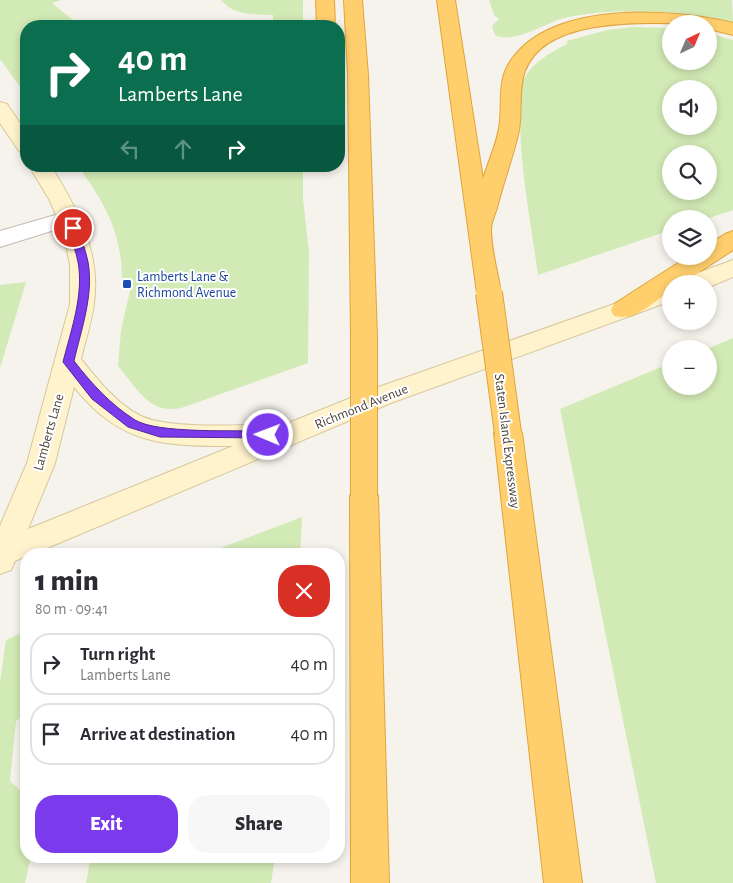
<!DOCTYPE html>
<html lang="en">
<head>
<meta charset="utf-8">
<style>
  body { margin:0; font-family:"Alegreya Sans",sans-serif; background:#f7f7f7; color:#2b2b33; height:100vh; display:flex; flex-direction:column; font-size:19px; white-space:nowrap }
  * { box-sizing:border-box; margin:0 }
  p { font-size:16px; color:#7c7c81 }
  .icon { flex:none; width:28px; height:28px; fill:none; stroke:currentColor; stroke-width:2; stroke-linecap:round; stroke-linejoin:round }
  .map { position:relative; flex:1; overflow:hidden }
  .details { position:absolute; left:20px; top:548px; width:325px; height:315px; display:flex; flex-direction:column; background:#fff; border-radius:20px; box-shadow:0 2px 8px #0003 }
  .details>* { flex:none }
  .top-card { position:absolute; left:20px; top:20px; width:325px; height:152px; border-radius:20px; box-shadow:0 2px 8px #0003; background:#0b6e4f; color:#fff; overflow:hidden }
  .needle { width:32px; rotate:44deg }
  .tools { position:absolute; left:662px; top:15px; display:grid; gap:10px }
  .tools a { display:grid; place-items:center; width:55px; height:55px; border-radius:50%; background:#fff; box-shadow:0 2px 8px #0003; font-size:25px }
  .pin { position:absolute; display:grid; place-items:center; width:42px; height:42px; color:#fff; margin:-21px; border:2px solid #fff; border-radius:50%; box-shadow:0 1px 5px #0007 }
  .me { position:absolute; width:55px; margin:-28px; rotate:271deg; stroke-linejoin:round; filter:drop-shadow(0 0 4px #0008) }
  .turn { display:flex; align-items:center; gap:18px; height:105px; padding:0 15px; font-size:22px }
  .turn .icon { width:65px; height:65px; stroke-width:2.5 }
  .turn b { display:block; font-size:35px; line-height:42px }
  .lanes { display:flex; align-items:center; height:48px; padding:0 15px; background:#0003; justify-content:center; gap:25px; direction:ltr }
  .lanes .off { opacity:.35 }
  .round { display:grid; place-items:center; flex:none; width:52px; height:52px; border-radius:20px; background:#f7f7f7 }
  .head { display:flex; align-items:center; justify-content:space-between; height:85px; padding:0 15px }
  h1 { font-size:30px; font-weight:800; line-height:38px }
  .button { display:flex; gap:10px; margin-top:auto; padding:10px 15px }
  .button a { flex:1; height:58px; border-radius:20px; background:#7c3aed; color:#fff; font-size:20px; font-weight:800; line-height:58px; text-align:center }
  .button a+a { background:#f7f7f7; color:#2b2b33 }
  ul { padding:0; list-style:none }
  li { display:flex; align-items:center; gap:15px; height:62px; margin:0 10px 8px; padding:0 5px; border:2px solid #e1e1e2; border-radius:20px }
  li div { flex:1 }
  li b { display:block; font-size:19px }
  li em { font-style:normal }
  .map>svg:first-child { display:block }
</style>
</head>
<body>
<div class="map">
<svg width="733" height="883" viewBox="0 0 733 883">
  <rect width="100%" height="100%" fill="#f6f3ec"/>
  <!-- green -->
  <path fill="#d2eab5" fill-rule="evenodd" d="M0,0h62l-10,3 28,23h-54v69l-26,-36z
    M221,0h82v26h-30v-11c-20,-1 -39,1 -52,-15z
    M489,0h243l1,23c-52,-12 -112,-16 -165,-6 -20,4 -54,28 -73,18l-3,-9 7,-7 -5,-4z
    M632,27l39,1v33h38v-28l24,7v170l-27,9h-35v11l-133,45c-7,-51 -17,-101 -18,-153 0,-12 -1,-27 2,-38 7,-20 28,-31 45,-40v-3l40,-11zM671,89h38v37h-38zM671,154h38v37h-38z
    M78,166h225v33l6,53 -1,111 -127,45c-32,7 -45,-21 -63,-42l3,-36 10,-43h-9c1,-52 -14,-79 -44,-121z
    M26,282l-26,86v-83z
    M733,338v545h-77l-96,-474 111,-46v23h38l-2,-37z
    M302,517l-2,37h-95z
    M26,631v83l-10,7 -6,60 16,15v60h5l-6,27h-25v-201l6,-42z
    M91,856h184l-4,27h-185z"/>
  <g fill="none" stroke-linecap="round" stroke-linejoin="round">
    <defs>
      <path id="street" d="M69,211l8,2 3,5 -3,5 -77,24v-16z"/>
      <path id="secondary" d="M0,102l7,2 19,28v21l-7,-2 -19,-28z
        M29,166h22c26,42 50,86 43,137 -2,19 -9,38 -13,56 17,21 34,43 58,56 28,15 103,10 137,9l5,2 92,-37 298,-105v17l-280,102 -358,151h-7v2l-11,5 -4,9 -11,4v-48l27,-63 43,-159v-39l-7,-34 -14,-32zM74,387c47,58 88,59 159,59l-205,83 27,-66z
        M733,260v17l-24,10v-3h-29l4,-6z"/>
      <path id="highway" d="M316,0h18l1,26h-18z
        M344,0h18l6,75 9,262 -4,6 -9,3 -9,-3 -4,-6 -3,-262z
        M437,0h18l28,179c5,-17 13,-33 16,-51 4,-21 -2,-43 9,-63 38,-65 162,-57 225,-42v12l-24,-6v-5c-50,0 -162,-12 -184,47 -8,22 -1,46 -8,68 -6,23 -14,45 -20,69 -2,6 -6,15 -6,21 0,21 7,44 10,64l-3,6 -9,2 -9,-2 -3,-6z
        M733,231v19l-52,34h-10v6c-16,11 -37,32 -57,26l-3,-6 3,-6 75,-48h20v-12l16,-10z
        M508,422l10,4 4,7 60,450h-38l-50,-450 4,-7z
        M364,484l10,4 4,8 11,387h-38l-1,-387 4,-8z"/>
    </defs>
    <!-- street casing -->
    <use href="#street" stroke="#c2bbae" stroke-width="2"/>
    <!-- secondary casing -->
    <use href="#secondary" stroke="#d6c79b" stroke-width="2"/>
    <!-- highway casing -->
    <use href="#highway" stroke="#e0a43c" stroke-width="2"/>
    <!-- street -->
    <use href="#street" fill="#fff" fill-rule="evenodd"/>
    <!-- secondary -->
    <use href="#secondary" fill="#fff3cd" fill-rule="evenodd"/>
    <!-- highway -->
    <use href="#highway" fill="#ffcf6e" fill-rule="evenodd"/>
    <defs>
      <path id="highway-bridge" d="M489,293l19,140
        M364,337v159"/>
    </defs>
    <!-- highway-bridge casing -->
    <use href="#highway-bridge" stroke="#e0a43c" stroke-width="28" stroke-linecap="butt"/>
    <!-- highway-bridge -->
    <use href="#highway-bridge" stroke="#ffcf6e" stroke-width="26"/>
  </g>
  <!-- route -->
  <path fill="#7c3aed" stroke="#51269a" d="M73,225l5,3c3,11 8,23 10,34 6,33 -7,68 -14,99 18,23 36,43 61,59 23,14 102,10 133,11l6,4 -2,3 -112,-1 -32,-10 -36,-28 -29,-37c8,-32 21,-67 15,-100 -2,-11 -7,-23 -10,-34z"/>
  <!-- markers -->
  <rect fill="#1a4fb4" stroke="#fff" stroke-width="2" x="122" y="279" width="10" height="10" rx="2.5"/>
  <g text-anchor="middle" stroke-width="4" stroke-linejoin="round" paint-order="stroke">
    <!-- transit labels -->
    <g font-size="14" fill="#164399" stroke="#fff" text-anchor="start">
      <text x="137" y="281">Lamberts Lane &amp;<tspan x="137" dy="16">Richmond Avenue</tspan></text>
    </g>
    <!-- street labels -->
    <g font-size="14" fill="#4b4439" stroke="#fff">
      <text transform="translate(361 406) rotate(-22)" y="5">Richmond Avenue</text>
      <text transform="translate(48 432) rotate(-74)" y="5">Lamberts Lane</text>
      <text transform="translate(508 441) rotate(83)" y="5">Staten Island Expressway</text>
    </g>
  </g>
</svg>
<div class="tools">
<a><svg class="needle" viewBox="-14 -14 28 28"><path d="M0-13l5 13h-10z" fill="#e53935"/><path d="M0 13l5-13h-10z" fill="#7c7c81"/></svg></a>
<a><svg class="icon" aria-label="sound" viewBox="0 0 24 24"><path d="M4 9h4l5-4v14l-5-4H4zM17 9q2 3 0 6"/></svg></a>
<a><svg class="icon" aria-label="search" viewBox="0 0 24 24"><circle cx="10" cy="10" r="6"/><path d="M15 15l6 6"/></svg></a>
<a><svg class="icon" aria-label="layers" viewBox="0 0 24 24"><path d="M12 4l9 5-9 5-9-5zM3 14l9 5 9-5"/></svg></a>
<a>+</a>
<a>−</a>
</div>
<div class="pin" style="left:73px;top:228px;background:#d93025"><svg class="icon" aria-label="arrive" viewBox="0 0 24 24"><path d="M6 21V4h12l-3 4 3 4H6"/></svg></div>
<svg class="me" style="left:268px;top:435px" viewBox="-20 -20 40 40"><circle r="17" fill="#7c3aed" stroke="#fff" stroke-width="3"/><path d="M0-11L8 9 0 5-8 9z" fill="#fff"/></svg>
<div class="top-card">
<div class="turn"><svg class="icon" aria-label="right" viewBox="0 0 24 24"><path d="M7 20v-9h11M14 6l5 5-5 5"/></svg><div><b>40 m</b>Lamberts Lane</div></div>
<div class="lanes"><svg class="icon off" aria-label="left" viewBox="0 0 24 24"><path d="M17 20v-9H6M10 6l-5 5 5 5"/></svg><svg class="icon off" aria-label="ahead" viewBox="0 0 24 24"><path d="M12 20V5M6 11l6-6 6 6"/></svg><svg class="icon" aria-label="right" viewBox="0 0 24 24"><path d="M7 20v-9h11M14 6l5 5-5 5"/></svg></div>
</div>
<section class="details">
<div class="head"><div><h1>1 min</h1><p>80 m · 09:41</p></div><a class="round" style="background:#d93025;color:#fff"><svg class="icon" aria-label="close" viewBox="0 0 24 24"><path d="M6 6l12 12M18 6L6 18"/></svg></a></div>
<ul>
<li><svg class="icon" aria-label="right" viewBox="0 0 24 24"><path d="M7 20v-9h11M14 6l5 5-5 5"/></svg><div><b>Turn right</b><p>Lamberts Lane</p></div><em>40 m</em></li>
<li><svg class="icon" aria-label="arrive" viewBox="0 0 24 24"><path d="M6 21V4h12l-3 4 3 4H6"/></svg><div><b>Arrive at destination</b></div><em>40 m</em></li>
</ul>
<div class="button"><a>Exit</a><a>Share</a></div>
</section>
</div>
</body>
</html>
